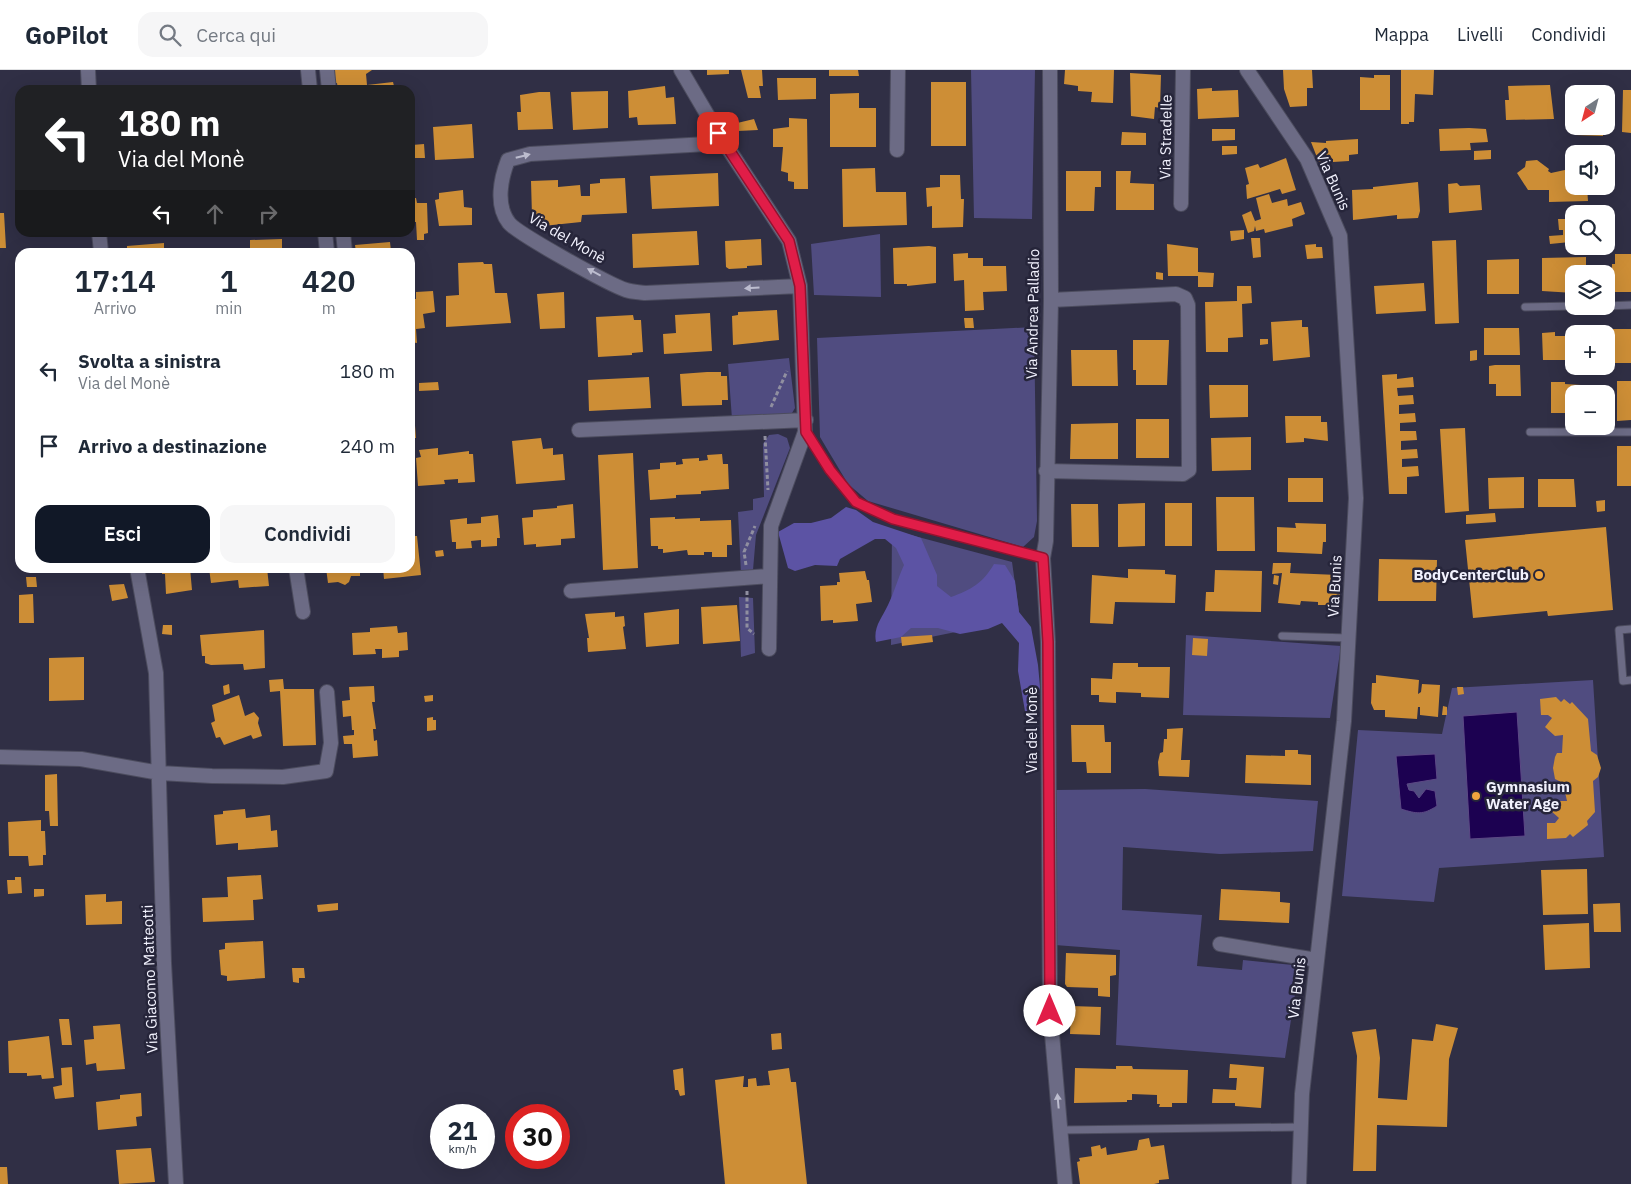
<!DOCTYPE html>
<html lang="it">
<head>
<meta charset="utf-8">
<style>
  body { margin:0; font-family:"IBM Plex Sans",sans-serif; background:#f6f6f7; color:#1f2937; height:100vh; display:flex; flex-direction:column; font-size:19px; white-space:nowrap }
  * { box-sizing:border-box; margin:0 }
  p { font-size:16px; color:#747a83 }
  .icon { flex:none; width:28px; height:28px; fill:none; stroke:currentColor; stroke-width:2; stroke-linecap:round; stroke-linejoin:round }
  .map { position:relative; flex:1; overflow:hidden }
  .drawer { position:absolute; left:15px; top:178px; width:400px; height:325px; display:flex; flex-direction:column; background:#fff; border-radius:15px; box-shadow:0 5px 20px #0002 }
  .drawer>* { flex:none }
  .top-card { position:absolute; left:15px; top:15px; width:400px; height:152px; border-radius:15px; box-shadow:0 5px 20px #0002; background:#202124; color:#fff; overflow:hidden }
  .needle { width:32px; rotate:216deg }
  .tools { position:absolute; left:1565px; top:15px; display:grid; gap:10px }
  .tools a { display:grid; place-items:center; width:50px; height:50px; border-radius:10px; background:#fff; box-shadow:0 5px 20px #0002; font-size:25px }
  .speed { position:absolute; left:430px; top:1034px; display:flex; gap:10px; font-size:25px; font-weight:700; text-align:center }
  .speed>* { display:grid; place-content:center; width:65px; height:65px; border-radius:50%; background:#fff; box-shadow:0 5px 20px #0002; line-height:1 }
  .speed small { font-size:12px; font-weight:400 }
  .speed .limit { border:8px solid #d22; background:#fff; color:#111 }
  .pin { position:absolute; display:grid; place-items:center; width:42px; height:42px; color:#fff; margin:-21px; border-radius:10px; box-shadow:0 2px 8px #0006 }
  .me { position:absolute; width:55px; margin:-28px; rotate:0deg; stroke-linejoin:round; filter:drop-shadow(0 0 4px #0008) }
  .turn { display:flex; align-items:center; gap:18px; height:105px; padding:0 20px; font-size:22px }
  .turn .icon { width:65px; height:65px; stroke-width:2.5 }
  .turn b { display:block; font-size:35px; line-height:42px }
  .lanes { display:flex; align-items:center; height:48px; padding:0 20px; background:#0003; justify-content:center; gap:25px; direction:ltr }
  .lanes .off { opacity:.35 }
  .eta { display:flex; justify-content:space-evenly; align-items:center; height:85px; text-align:center }
  .eta b { font-size:30px; font-weight:600; line-height:35px }
  .action { display:flex; gap:10px; margin-top:auto; padding:10px 20px }
  .action a { flex:1; height:58px; border-radius:15px; background:#111827; color:#fff; font-size:20px; font-weight:600; line-height:58px; text-align:center }
  .action a+a { background:#f6f6f7; color:#1f2937 }
  ul { padding:0; list-style:none }
  li { display:flex; align-items:center; gap:15px; height:75px; padding:0 20px }
  li div { flex:1 }
  li b { display:block; font-size:19px }
  li em { font-style:normal }
  header { display:flex; align-items:center; gap:30px; box-sizing:border-box; height:70px; padding:0 25px; background:#fff; border-bottom:1px solid #e0e1e3 }
  header strong { font-size:24px }
  nav { display:flex; gap:28px; margin-inline-start:auto; font-size:18px }
  .search { width:350px; height:45px; background:#f6f6f7; display:flex; align-items:center; gap:12px; box-sizing:border-box; padding:0 18px; border-radius:15px; color:#747a83; font-size:19px }
  .map>svg:first-child { display:block }
</style>
</head>
<body>
<header>
<strong>GoPilot</strong>
<div class="search"><svg class="icon" aria-label="search" viewBox="0 0 24 24"><circle cx="10" cy="10" r="6"/><path d="M15 15l6 6"/></svg>Cerca qui</div>
<nav><a>Mappa</a><a>Livelli</a><a>Condividi</a></nav>
</header>
<div class="map">
<svg width="1631" height="1114" viewBox="0 0 1631 1114">
  <rect width="100%" height="100%" fill="#302f45"/>
  <!-- green -->
  <path fill="#504c80" d="M971,0h64l-3,149 -58,-1z
    M880,164l1,63 -67,-2 -3,-51z
    M1034,257l3,194 -3,16 -11,10 -155,-46 -20,-17 -28,-47 -3,-99z
    M789,288l6,50 -3,5 -10,4 -50,2 -4,-55z
    M778,364l9,4 3,10 -34,87 -3,35 -12,4 -3,-62 15,-2v-11l11,-2 -1,-53 6,-9z
    M892,460l120,32 8,57 -129,26z
    M739,527l14,1 2,55 -14,4z
    M1186,565l155,11 -11,72 -147,-3z
    M1593,610l11,177 -165,11 -5,34 -92,-6 16,-166 84,4 10,-46z
    M1145,719l173,12 -5,50 -93,3 -97,-7 -1,63 80,5 -5,51 45,4 1,-10 50,5 5,10 -13,83 -169,-13 4,-95 -65,-5v-155z"/>
  <!-- forest -->
  <path fill="#5c53a4" d="M846,437l10,3 17,12 48,16 16,37v11l14,11c20,-7 32,-14 43,-33l11,1 10,16 4,31 12,15 7,38 2,22 -3,16 -11,14 -8,-46 1,-28 -17,-20 -14,6 -28,5 -22,-6h-27l-10,9 -25,5c-3,-15 6,-24 12,-37 6,-12 10,-27 16,-40l-8,-17 -11,-9h-10l-35,20 -3,7 -22,-1 -20,6 -7,-3 -10,-36 16,-9h17l20,-5z"/>
  <!-- water -->
  <path fill="#1c0151" stroke="#5c4985" d="M1517,642l8,124 -55,3 -7,-123z
    M1435,684l2,25 -30,5 2,6 5,1 5,7 7,-9 9,2 2,15c-14,9 -20,8 -36,3l-5,-53z"/>
  <!-- building -->
  <path fill="#cd8e36" d="M333,0h39l-6,4 1,11 26,-3 2,8h-57l-1,-7h-3z
    M707,0h22v4l-22,1z
    M741,0h21l1,16h-4l2,12h-13z
    M829,0h29l1,6h-30z
    M1065,0h49l-1,33 -22,-1 1,-10 -14,-1v-5l-14,-2z
    M1283,0h29l1,18h-6v18l-17,1 -6,-18z
    M1401,0h33l-1,25 -18,-1 -1,28h-5v2h-8z
    M1130,3l31,2 -1,33 -5,-1 -1,12 -23,-3z
    M1374,5h16v35h-30v-33l14,1z
    M777,8h39v21l-38,1z
    M931,12h35v64h-35z
    M285,15v5h-28v-2z
    M1550,15l4,34 -48,1 -1,-20h4l-1,-14z
    M665,16l1,12 8,-1 2,27 -38,1 -1,-8 -8,1 -1,-27z
    M1212,18v3l26,-1 1,27 -41,2 -1,-30z
    M1623,20h8v43l-9,-1z
    M608,21v37l-35,2 -2,-38z
    M539,22h11l3,37 -35,1 -1,-18h4l-1,-17z
    M859,23v15h17v39h-46v-53z
    M789,48l18,1 1,70h-14v-7l-6,-1v-8l-7,-2 2,-24h-10v-18l16,-2z
    M754,49l4,11 -20,1 -5,-7z
    M472,54l2,34 -39,2 -2,-33z
    M1575,56h33v6h-5v4l-28,-1z
    M1469,58l17,1 2,13 -18,1 1,7 -31,1 -1,-22z
    M1212,59h23v11l-23,1z
    M1122,62l24,1v12h-25z
    M1358,69v15l-9,1v6l-16,1v-3l-7,1 1,3 -7,2 -9,-23 15,1v-2z
    M424,74l1,14h-12l-1,-13z
    M1222,76h15v8l-15,1z
    M1491,80v9l-17,1v-9z
    M1286,88l10,32 -14,4 -2,-5 -33,10 -1,-14 3,-1 -4,-16 13,-4 2,4z
    M1537,90l12,9 -1,2 3,2 23,-5v18l13,1 1,14 -39,1v-12h-21l-11,-17 8,-6 1,-6z
    M875,98l1,24h30l1,33 -64,2 -1,-58z
    M1066,101h35v16h-6l-1,24h-28z
    M1116,101h15l-1,12 24,1v26h-38z
    M718,103l1,33 -67,3 -2,-33z
    M940,105h20l1,24h3l-1,28 -31,1v-22l-5,1 -1,-19 14,-1z
    M625,108l2,35 -45,2 -1,7 -38,4 -1,-7 -10,-3 -1,-35 27,-1v7l22,-2 1,11h9v-12l10,-1v-4z
    M1418,112l2,29 -2,7 -21,1v-4l-44,5 -1,-30 21,-1v-2z
    M1457,113l3,3 20,-1 2,25 -33,3 -1,-29z
    M463,120l1,17 8,1v17l-33,1 -4,-26 4,-1v-6z
    M1269,124l3,9 15,-4 1,7 13,-4 4,12 -13,5 1,7 -28,7 -1,-4 -8,2 -1,-5 -1,5 -6,2 -6,-18 9,-4 4,10 6,-2 -5,-21z
    M410,128h6l1,5h10l1,30 -4,1v6h-7l-1,-18h-6z
    M0,143h4l2,35h-6z
    M1558,149h15l1,25 -4,-2 -20,2 -1,-8 14,-1v-5h-4z
    M1606,159h3l1,12h-4z
    M1244,160v9l-13,2 -1,-10z
    M697,161l2,34 -66,3 -1,-34z
    M1251,168h9l1,19 -8,1z
    M282,169v13h-32v-12z
    M761,169l1,26 -15,1v2l-18,1 -3,-2 -1,-26z
    M1456,170l3,83 -24,1 -3,-83z
    M390,172l1,9 -35,1 -1,-7z
    M164,173v9h-37v-6z
    M1167,174l31,4v24l16,1 -1,14h-15v-11h-30z
    M1316,174v3h6l1,11 -16,1 -2,-14z
    M929,176l7,1v36l-29,3v-2h-13l-1,-36z
    M968,183v5h15v8h23l1,25 -24,1 1,18 -19,1 -1,-31 -10,1 -1,-27z
    M1615,184h16v38h-20l1,-28h3z
    M1586,187v17h-12v19l-32,-2v-33z
    M1519,189v35h-32v-34z
    M483,192l1,2h8l3,29h12l4,30 -65,4v-31l13,-1 -1,-32z
    M1156,202l7,1v7l-7,-1z
    M1424,213l2,28 -50,3 -2,-28z
    M1237,216h14l1,17 -10,1 1,33 -15,1v14h-22l-1,-50 32,-1z
    M433,221l2,21 -12,2 2,14 -9,1 1,14 -7,-1v-43h6v-7z
    M564,222l1,36 -25,1 -3,-35z
    M777,240l2,30 -46,5 -1,-29 6,-1v-3z
    M710,243l2,38 -48,3 -1,-20 13,-1 -1,-18z
    M633,245l1,5h7l2,32 -11,1v2l-34,2 -2,-40z
    M964,248h9l1,10h-9z
    M1302,250v7h6l2,30 -37,4 -2,-39z
    M1484,258h35l1,27h-36z
    M1601,259h30v34h-25v-29h-5z
    M1555,262v4h19v24h-31l-1,-27z
    M1260,269h8v5l-8,1z
    M1133,270h36l-2,45h-31v-15h-3z
    M1071,280h46l1,36h-46z
    M1477,280v10l-7,1v-10z
    M1495,295h25l1,31h-25v-12h-7v-18z
    M707,302h14v4h6l1,24h-6v5l-40,1 -2,-32z
    M1397,304v5l16,-2 1,10 -17,1 1,8 15,-1 1,9 -15,1v9l16,-1 1,9 -16,1v8h16l1,9 -16,1v9l16,-1 1,9 -16,1v8l16,-1 1,10 -12,1v17h-18l-7,-119z
    M649,307l2,31 -62,3 -1,-31z
    M1617,311h14v39l-14,1z
    M438,312l1,8 -20,1v-8z
    M1551,312h14v2l16,1v9h-7v19h-23z
    M1209,315h39v32l-38,1z
    M410,343h4l2,25h-6z
    M1285,346h36v6h6l1,19 -24,-3v4l-18,1z
    M1136,349h33v39h-33z
    M1118,353v36h-48l1,-35z
    M1465,358l4,83 -24,2 -5,-84z
    M1251,367v33l-39,1 -1,-33z
    M541,368l2,11 10,-1v7l10,-1 2,26 -49,4 -4,-43z
    M1617,376h14v40h-14z
    M438,378v7l31,-4v3h4l2,28 -17,1v-4l-14,1 1,4 -27,2 -2,-28 5,-1 -2,-7z
    M633,383l5,115 -35,2 -5,-115z
    M722,384l1,10h5l1,25 -28,2v3l-25,1v3l-26,2 -2,-30 12,-1v-6l16,-1v3l7,-1 -1,-5 17,-1v3l9,-1 -1,-5z
    M1524,407v31l-35,1 -1,-31z
    M1288,408h35v24h-35z
    M1538,409h36l2,28h-38z
    M1216,427h38l1,54h-38z
    M1605,430v11l-8,1 -1,-11z
    M1145,433v43l-27,1v-43z
    M1165,433h27v43h-27z
    M573,434l2,34 -14,1v6l-25,2v-3l-12,1 -2,-27 11,-1v-7l24,-2v-2z
    M1071,434h27l1,43h-27z
    M1495,443l1,9 -30,2v-9z
    M498,445l2,23h-3v8l-16,1v-7l-10,1 1,7 -16,1v-7h-4l-2,-22 17,-2v6l14,-1v-6z
    M675,447v2l25,-1v3l31,-1 1,25h-5v12h-15v-5h-8v3h-16l-1,-5 -24,3v-4h-5v-3h-7l-1,-28z
    M1295,453l31,1v18h-3l-1,12 -45,-2v-25l19,1z
    M1606,457l7,83 -65,6 -1,-5 -74,7 -8,-78z
    M410,466h7l4,39 -37,4 -1,-11h27z
    M443,480l1,6 -8,1 -1,-6z
    M1379,489l58,1 -1,41h-58z
    M1273,493h18l-1,10 48,2 3,30h-23v-3l-17,-1 -1,4 -22,-2 4,-30 -10,1z
    M37,498h37v1l-36,3z
    M162,498h28l2,22 -26,4 -1,-20h-3z
    M209,498h58l2,18 -30,2 -1,-8 -27,3z
    M326,498h34v8h-9l-2,6 -4,3 -7,-3 -10,1z
    M1128,499l37,1v4l11,1 -1,28 -60,-1 -2,22 -23,-1 2,-48 36,3z
    M1215,500l47,1 -1,41 -56,-1 1,-19h8z
    M865,501l2,9h2l3,22 -16,2 2,17 -25,2v-3l-12,1 -1,-35 17,-1v-3h3l-1,-9z
    M1274,505l5,1 -1,9 -5,-1z
    M26,507h10l1,10h-10z
    M124,514l4,14 -16,3 -3,-16z
    M33,524l1,29h-15v-28z
    M737,535l3,36 -37,3 -2,-37z
    M679,539v35l-33,3 -2,-34z
    M615,542v5l9,-1 1,10 -2,1 3,22 -38,3 -1,-14h2l-4,-24z
    M163,555h9v10l-10,-1z
    M397,556l1,7 9,-1 1,18 -9,1v6l-17,1v-9h-7l1,5 -23,1 -1,-22 18,-1v-4z
    M264,560l1,38 -21,2 -1,-6 -32,1 -6,-2v-7h-3l-2,-21z
    M932,565l1,7 -31,4 -1,-9z
    M1193,568l15,1 -1,17 -15,-1z
    M84,587v43l-35,1v-43z
    M1113,593h25v4h32l-1,31 -28,-1v-4l-25,-1v11l-17,-1v-7h-8v-17l21,1z
    M1376,605l43,5 -1,14 3,-2 1,-8 18,1 -2,32 -18,-2v-8h-2l-1,12 -32,-2v-7h-11l-3,-7 1,-20h4z
    M283,609l1,10h30l2,56 -33,1 -3,-55 -10,1 -1,-12z
    M229,614l1,9 -6,2 -1,-9z
    M374,616l1,16h-3l4,27h-3l1,12 3,-1 1,16 -25,2 -1,-14h-8l-1,-8 11,-1v-5h-2l-1,-14 -8,1 -1,-16 8,-1 -1,-13z
    M1457,617h6l1,7 -6,1z
    M239,625l6,21 9,-4 5,6 -1,5 4,13 -9,3 -2,-4 -27,10 -4,-8 -4,1 -5,-15 4,-2 -3,-16z
    M433,625v6l-8,1 -1,-6z
    M1556,627l5,5 3,-3 6,5 2,-2 16,17 3,32 6,4 4,13 -3,9 -5,4 2,31 -8,9 1,4 -15,12 -3,-3 -4,4 -19,1v-16h8l4,-5 -8,-7 8,-10h8l-4,-18 -8,-4 -2,-11 2,-11 2,-4h5l1,-18 -8,1 -10,-9 7,-9 -4,-3h-7l-1,-16z
    M1443,636l4,1v8h-5z
    M433,647v3h3v10l-9,1v-13z
    M1071,655h33l1,17h6v31h-24l-1,-11h-14z
    M1183,658l-2,32h9l-1,17 -30,-1 -1,-14 2,-9 3,-1 1,-13h3v-10z
    M1285,680h13v4l13,1v30l-66,-2 1,-28 39,1z
    M57,704l1,52h-8l-1,-15h-4v-36z
    M245,739l1,9 24,-3 1,16 6,-1 1,17 -40,3v-7l-22,2 -2,-30 9,-1v-3z
    M41,750v11h4l1,24h-3v10l-14,1 -1,-10h-19l-1,-34z
    M1587,799l1,45 -45,1 -2,-45z
    M261,805l2,24 -10,1 1,20 -51,2 -1,-24 26,-1 -1,-20z
    M15,807h6l1,16 -14,1 -1,-14h8z
    M34,819h10v7l-10,1z
    M1221,819l59,3v10l10,1 -1,20 -70,-3z
    M106,824v8l16,-1v23l-36,1 -1,-30z
    M338,833v7l-20,2 -1,-7z
    M1620,833l1,29h-27l-1,-28z
    M1589,853l1,45 -45,2 -2,-45z
    M263,871l2,37 -38,3v-5l-6,-1 -2,-25 6,-1v-6z
    M1066,883l50,2v20l-6,1v21l-12,-1v-8l-31,-1 -2,-3z
    M292,898h12l1,10h-6v5l-6,-1z
    M1071,936l30,1 -1,28 -30,-1z
    M59,949h10l3,26h-10z
    M120,954l5,45 -28,2 -1,-8 -10,2 -2,-25 10,-1 -1,-13z
    M1436,954l22,4 -9,31 -2,68 -70,-2 -1,46h-23l4,-115 -5,-24 24,-3 4,29 -2,40 29,2 5,-61 21,2z
    M781,963l1,16 -10,1 -1,-16z
    M49,966l5,42 -12,1 -1,-4 -14,1v-3h-18l-1,-32z
    M1230,994l34,3 -3,41 -26,-2v-3h-23l1,-14 23,1 1,-12h-8z
    M1116,996h16l1,3 55,1 -1,33h-15v4h-13l1,-3h-3v-9l-25,-1v6h-5v2l-53,1 1,-35 41,1z
    M72,997l2,30 -19,2 -2,-12 9,-2 -1,-17z
    M683,998l2,27 -5,1 -2,-6h-3l-2,-20z
    M789,998l2,14h5l11,102h-82l-10,-104 29,-4 -1,11h5v-8l8,-1 1,8 13,-1 -2,-14z
    M141,1023l1,23 -6,1 1,9 -39,4 -2,-28 24,-3v-4z
    M1149,1068l2,9 13,-2 5,34 -10,1v3l-5,1h-74l-3,-22 3,-1 -1,-3 13,-2 -1,-9 9,-2 1,4 5,-2 1,8 30,-5 2,-10z
    M151,1078l4,34 -36,2 -3,-34z
    M0,1097h7l1,17h-8z"/>
  <g fill="none" stroke-linecap="round" stroke-linejoin="round">
    <defs>
      <path id="lane" d="M1606,236l25,-1
        M1525,237l49,-1
        M806,362l24,38 26,31 37,18 150,39
        M1530,362h101
        M1631,559l-12,1 4,51 8,-1
        M1282,566l66,2
        M1061,1060l240,-3"/>
      <path id="street" d="M88,0l1,20
        M308,0l2,20
        M327,0l2,20
        M681,0l37,63 71,108 11,45 5,146 -34,94 -2,123
        M1050,0l1,230 -5,241 -3,17 5,84 2,369 15,173
        M1247,0l60,89 33,77 16,262 -12,223 -42,373 -3,90
        M725,73l-195,11 -22,6c-7,18 -13,45 1,63 9,11 101,62 117,67 6,2 13,2 19,3l155,-7
        M897,80l1,-80
        M1181,134l2,-134
        M99,162l2,20
        M325,162l2,20
        M343,162l2,20
        M579,360l227,-10
        M1046,401l137,3 6,-4 -1,-165 -3,-7 -9,-4 -125,6
        M137,498l19,105 8,290 12,221
        M296,498l7,44
        M571,521l198,-15
        M0,687l81,2 79,14 52,3 71,1 43,-6 5,-28 -4,-51
        M1220,874l97,16"/>
    </defs>
    <!-- lane casing -->
    <use href="#lane" stroke="#4c4c5e" stroke-width="9"/>
    <!-- street casing -->
    <use href="#street" stroke="#4c4c5e" stroke-width="16"/>
    <!-- path -->
    <path stroke="#908fa0" stroke-width="3" stroke-dasharray="4 2.5" stroke-linecap="butt" d="M771,337l16,-36
      M765,366l3,54
      M746,495l-2,-13 11,-26
      M747,521v37l7,6"/>
    <!-- lane -->
    <use href="#lane" stroke="#6c6b85" stroke-width="7"/>
    <!-- street -->
    <use href="#street" stroke="#6c6b85" stroke-width="14"/>
  </g>
  <!-- one-way arrows -->
  <defs><path id="oneway-solid" d="M-6-.8H1V-3.2L6.5 0L1 3.2V.8H-6Z" transform="scale(1.25)"/></defs>
  <g fill="#bcbcce">
    <use href="#oneway-solid" transform="translate(523 86) rotate(-14)"/>
    <use href="#oneway-solid" transform="translate(594 202) rotate(-152)"/>
    <use href="#oneway-solid" transform="translate(752 218) rotate(177)"/>
    <use href="#oneway-solid" transform="translate(1058 1031) rotate(-95)"/>
  </g>
  <g fill="none" stroke-linecap="round" stroke-linejoin="round">
    <defs>
      <path id="route" d="M718,63l71,108 11,45 6,146 24,38 26,32 37,17 150,39 5,84 2,369"/>
    </defs>
    <!-- route casing -->
    <use href="#route" stroke="#92132f" stroke-width="12"/>
    <!-- route -->
    <use href="#route" stroke="#e11d48" stroke-width="9"/>
  </g>
  <!-- markers -->
  <g fill="#f0a63e" stroke="#26253a" stroke-width="2">
    <circle cx="1539" cy="505" r="5"/>
    <circle cx="1476" cy="726" r="5"/>
  </g>
  <g text-anchor="middle" stroke-width="5" stroke-linejoin="round" paint-order="stroke">
    <!-- street labels -->
    <g font-size="15" fill="#f2f2fe" stroke="#26253a">
      <text transform="translate(1166 67) rotate(-89)" y="5">Via Stradelle</text>
      <text transform="translate(1333 111) rotate(66)" y="5">Via Bunis</text>
      <text transform="translate(567 168) rotate(30)" y="5">Via del Monè</text>
      <text transform="translate(1033 244) rotate(-89)" y="5">Via Andrea Palladio</text>
      <text transform="translate(1335 516) rotate(-87)" y="5">Via Bunis</text>
      <text transform="translate(1032 660) rotate(-90)" y="5">Via del Monè</text>
      <text transform="translate(150 909) rotate(-92)" y="5">Via Giacomo Matteotti</text>
      <text transform="translate(1297 918) rotate(-83)" y="5">Via Bunis</text>
    </g>
    <!-- poi labels -->
    <g font-size="15" font-weight="bold" fill="#f2f2fe" stroke="#26253a" text-anchor="end">
      <text x="1529" y="510">BodyCenterClub</text>
      <text x="1486" y="722" text-anchor="start">Gymnasium<tspan x="1486" dy="17">Water Age</tspan></text>
    </g>
  </g>
</svg>
<div class="tools">
<a><svg class="needle" viewBox="-14 -14 28 28"><path d="M0-13l5 13h-10z" fill="#e53935"/><path d="M0 13l5-13h-10z" fill="#747a83"/></svg></a>
<a><svg class="icon" aria-label="sound" viewBox="0 0 24 24"><path d="M4 9h4l5-4v14l-5-4H4zM17 9q2 3 0 6"/></svg></a>
<a><svg class="icon" aria-label="search" viewBox="0 0 24 24"><circle cx="10" cy="10" r="6"/><path d="M15 15l6 6"/></svg></a>
<a><svg class="icon" aria-label="layers" viewBox="0 0 24 24"><path d="M12 4l9 5-9 5-9-5zM3 14l9 5 9-5"/></svg></a>
<a>+</a>
<a>−</a>
</div>
<div class="speed"><div>21<small>km/h</small></div><div class="limit">30</div></div>
<div class="pin" style="left:718px;top:63px;background:#d93025"><svg class="icon" aria-label="arrive" viewBox="0 0 24 24"><path d="M6 21V4h12l-3 4 3 4H6"/></svg></div>
<svg class="me" style="left:1050px;top:941px" viewBox="-20 -20 40 40"><circle r="19" fill="#fff"/><path d="M0-13L10 11 0 6-10 11z" fill="#e11d48"/></svg>
<div class="top-card">
<div class="turn"><svg class="icon" aria-label="left" viewBox="0 0 24 24"><path d="M17 20v-9H6M10 6l-5 5 5 5"/></svg><div><b>180 m</b>Via del Monè</div></div>
<div class="lanes"><svg class="icon" aria-label="left" viewBox="0 0 24 24"><path d="M17 20v-9H6M10 6l-5 5 5 5"/></svg><svg class="icon off" aria-label="ahead" viewBox="0 0 24 24"><path d="M12 20V5M6 11l6-6 6 6"/></svg><svg class="icon off" aria-label="right" viewBox="0 0 24 24"><path d="M7 20v-9h11M14 6l5 5-5 5"/></svg></div>
</div>
<section class="drawer">
<div class="eta">
<div><b>17:14</b><p>Arrivo</p></div>
<div><b>1</b><p>min</p></div>
<div><b>420</b><p>m</p></div>
</div>
<ul>
<li><svg class="icon" aria-label="left" viewBox="0 0 24 24"><path d="M17 20v-9H6M10 6l-5 5 5 5"/></svg><div><b>Svolta a sinistra</b><p>Via del Monè</p></div><em>180 m</em></li>
<li><svg class="icon" aria-label="arrive" viewBox="0 0 24 24"><path d="M6 21V4h12l-3 4 3 4H6"/></svg><div><b>Arrivo a destinazione</b></div><em>240 m</em></li>
</ul>
<div class="action"><a>Esci</a><a>Condividi</a></div>
</section>
</div>
</body>
</html>
